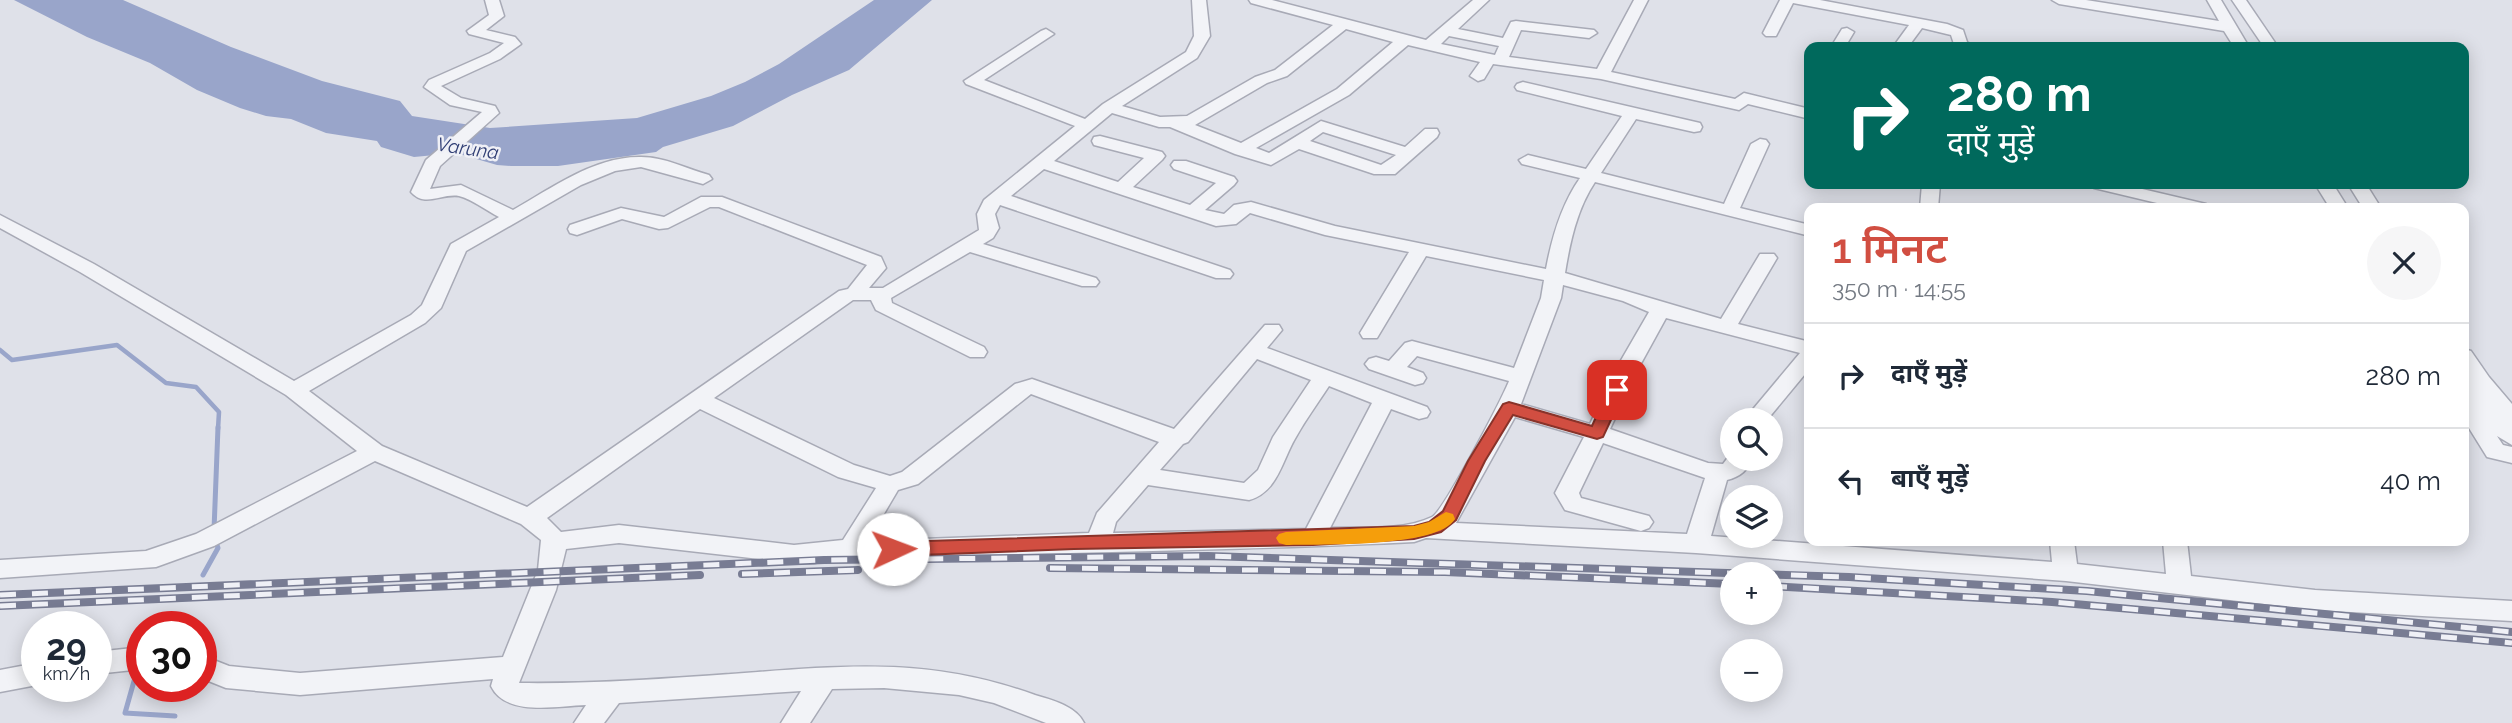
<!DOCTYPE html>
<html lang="hi">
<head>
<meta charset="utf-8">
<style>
  body { margin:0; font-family:Raleway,"Noto Sans Devanagari",sans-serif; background:#f6f6f7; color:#1f2937; height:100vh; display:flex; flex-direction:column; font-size:26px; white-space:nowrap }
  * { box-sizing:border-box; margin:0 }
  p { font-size:23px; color:#747a83 }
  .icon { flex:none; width:38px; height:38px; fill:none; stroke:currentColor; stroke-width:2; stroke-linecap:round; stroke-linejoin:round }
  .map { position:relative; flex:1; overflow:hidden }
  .side { position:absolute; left:1804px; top:203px; width:665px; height:343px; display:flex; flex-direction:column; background:#fff; border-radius:14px; box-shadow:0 4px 18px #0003 }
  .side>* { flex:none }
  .banner { position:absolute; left:1804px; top:42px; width:665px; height:147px; border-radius:14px; box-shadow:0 4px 18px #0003; background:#00695c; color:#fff; overflow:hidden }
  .controls { position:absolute; left:1720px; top:408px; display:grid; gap:14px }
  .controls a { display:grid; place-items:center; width:63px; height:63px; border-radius:50%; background:#fff; box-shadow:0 4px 18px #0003; font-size:35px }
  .speed { position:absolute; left:21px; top:611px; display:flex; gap:14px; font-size:35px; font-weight:700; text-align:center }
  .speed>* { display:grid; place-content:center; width:91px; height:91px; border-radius:50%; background:#fff; box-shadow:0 4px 18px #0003; line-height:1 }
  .speed small { font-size:18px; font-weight:400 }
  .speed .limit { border:10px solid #d22; background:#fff; color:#111 }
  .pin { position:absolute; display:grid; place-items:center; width:60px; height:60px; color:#fff; margin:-30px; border-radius:14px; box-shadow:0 4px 10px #0006 }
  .me { position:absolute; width:77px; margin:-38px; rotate:88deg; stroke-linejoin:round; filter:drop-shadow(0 0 5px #0008) }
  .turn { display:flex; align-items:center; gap:24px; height:147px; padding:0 28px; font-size:32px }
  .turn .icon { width:91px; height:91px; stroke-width:2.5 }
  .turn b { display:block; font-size:49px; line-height:60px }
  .round { display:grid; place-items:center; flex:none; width:74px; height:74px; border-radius:37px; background:#f6f6f7 }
  .headline { display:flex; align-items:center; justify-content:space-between; height:119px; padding:0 28px }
  h1 { font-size:42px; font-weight:600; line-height:52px; color:#d14e41 }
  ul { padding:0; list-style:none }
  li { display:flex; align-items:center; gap:21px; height:105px; padding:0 28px; border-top:2px solid #e0e1e3 }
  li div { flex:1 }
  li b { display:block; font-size:26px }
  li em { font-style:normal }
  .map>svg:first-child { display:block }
</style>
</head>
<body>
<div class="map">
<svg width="2512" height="723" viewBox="0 0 2512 723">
  <rect width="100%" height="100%" fill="#dfe1e9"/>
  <!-- water -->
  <path fill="#99a5ca" d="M14,0h109l108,47 91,34 78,20 12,15 78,12 147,-10 74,-22 34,-14 34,-18 95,-64h58l-83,70 -57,25 -59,31 -70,21 -7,5 -98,14h-47l-14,-1 -41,-12 -42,4 -33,-10 -4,-6 -51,-8 -35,-14 -25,-3 -26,-8 -43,-18 -47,-27 -63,-26z"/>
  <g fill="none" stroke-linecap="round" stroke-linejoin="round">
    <!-- stream-far1 -->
    <path stroke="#99a5ca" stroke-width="4.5" d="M0,350l12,10 105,-15 49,38 30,4 23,25 -1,17"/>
    <!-- stream -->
    <path stroke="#99a5ca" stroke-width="5" d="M214,530l4,-103
      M203,575l15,-27 -2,-6
      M138,667l-13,46 50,3"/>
    <defs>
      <path id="minor" d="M485,0h14l5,16 -18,14 29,7 6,7 -21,15 -59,27 20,12 34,8 4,7 -59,53 -10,23 31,-4 52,25c39,-22 82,-54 128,-53 24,0 46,12 68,18l3,4 -9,5 -62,-17 -26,4 -34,14 -115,66 -25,57 -16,15 -116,68 73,55 145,61 312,-216 9,-2 19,-24 -148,-58h-9l-42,21 -9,1 -37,-10 -45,16 -7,-2 -2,-4 2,-4 51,-17 43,9 37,-20h21l159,60 5,11 -17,20h14l96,-58 -2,-16 7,-14 91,-74 -109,-42 -2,-3 77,-50 5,-2 8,5 -70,46 101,39 18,-15 83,-52 8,-16 -2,-36h14l4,36 -13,22 -75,48 38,11 27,-1 68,-39 20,-7 58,-45 -82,-22 -2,-3h23l154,40 47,-40h16l-31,29 45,9 8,-16 5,-1 78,9 3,3 -8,5 -68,-8 -12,27 88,12 37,-69h14l-37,72 124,27 9,-6 66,16v10l-62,-15 -9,6 -138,-31 -108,-15 -9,15 -6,2 -8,-5 10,-14 -72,-17 -59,50 -93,53 13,5 52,-32 84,26 20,-18h12l2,4 -2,4 -42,37h-21l-75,-25 -28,16 -36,-11 -65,-27h-11l-47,-14 -58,48 64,21 26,-24 -50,-13 -2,-4 2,-4 6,-1 62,16 3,4 -3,4 -29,27 57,18 26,-22 -42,-14 -3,-4 3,-4h12l48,16 3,4 -3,4 -29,25 19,4 10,-9 17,-3 84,24 211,43c6,-32 15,-64 34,-91l-58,-14 -3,-4 9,-5 58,14 36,-53 -105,-26 -2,-3 2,-3 6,-2 177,41 2,4 -2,4 -6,1 -58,-13 -35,54 123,31 27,-60 9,-5 6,1 3,4 -29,64 70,17v11l-215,-54c-18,27 -25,60 -30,91l156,46 39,-65h14l3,4 -39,66 72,18v26l-43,52h-23l56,-67 -134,-35 -28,51 -28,60 98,34 15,1 9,-12v6h19c-2,12 -12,19 -24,22l-16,56 341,26 -2,-21h24l3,23 89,10 -3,-33h24l4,35 124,14 197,11v20l-197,-11 -249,-29 -370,-28 -270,-15 -12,4c-182,9 -365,10 -547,17l-11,-3 -42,7h-20l-175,-20 -53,6 -10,41 -37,93c72,1 141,-4 212,-9 112,-8 195,-18 304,21 17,5 41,11 49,28h-38l-52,-20 -35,-8 -75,-7 -52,1 -22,34h-29l20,-32 -182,12 -15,20h-30l12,-18c-29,1 -80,12 -95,-19l2,-7 -193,16 -74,-7 -25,-10v-23l28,11 71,7 203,-16 35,-87 3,-30 -20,-16 -146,-63 -161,85 -58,21 -156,11v-18l146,-9 50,-17 161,-83 -71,-56 -206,-123 -80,-44v-13l94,49 200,117 117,-66 11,-10 29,-61 48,-27c-12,-6 -27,-18 -40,-21 -17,-3 -34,12 -48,-4l15,-32 56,-48 -32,-7 -26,-18 5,-7 61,-27 14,-10 -35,-9 -2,-3 22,-16zM1346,29l47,13 -56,47 -96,54 -46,-18 72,-42 20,-7zM1449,36l50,10 -4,9 -54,-11zM1323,132l73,23 -15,10 -71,-24zM1044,169l172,57 20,-2 14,-11 75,22 84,17 -49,81 3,5h14l49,-82 118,24 -3,18 -27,70 -102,-27 -7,2 -16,18 -13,-4 -7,2 -4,5 4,5 46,16 8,-2 3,-5 -3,-5 -16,-6 10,-11 92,25c-7,18 -66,131 -77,136 -29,14 -70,10 -102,11l61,-119 28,10 8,-2 3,-5 -3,-5 -160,-59 15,-18 -3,-5h-14l-91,104 -142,-50 -17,5 -113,88 -12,4 -36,-11 -140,-67 139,-98h18l5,10 94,47h14l3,-5 -3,-5 -92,-44 -1,-5 79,-46 112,34h14l3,-4 -3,-4 -113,-34 10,-6 6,-10 -4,-14 5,-9 216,73h14l3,-4 -3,-4 -219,-74zM1563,285l60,16 26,11 -33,57 -26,55 -69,-20 40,-106zM1257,359l54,21 -38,57 -15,33 -14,13 -84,-13 23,-26 5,-2zM1329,386l43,17 -66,126 -193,4 3,-11 32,-37 101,15c29,-8 33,-40 47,-63 10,-18 22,-34 33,-51zM1031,394l128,48 -62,71 -8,20 -221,8 30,-51 20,-6zM700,409l138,68 38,11 -33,52 -49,5 -175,-20 -58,7 -14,-14zM1515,417l69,20 -29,56 10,17 76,21 8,-3 4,-6 -4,-6 -68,-18 -2,-5 24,-50 102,35 -18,56 -231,-11z
        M1780,0h40l127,24 16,6 4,12 7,5h-19l-4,-12 -29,-7 -14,19h-15l16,-22 -116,-22 -17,33h-10l-3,-3z
        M2052,0h34l133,21 -12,-21h14l28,47h-15l-10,-16 -165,-27z
        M2232,0h14l32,47h-14z
        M1847,28l7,4 -9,15h-14l11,-18z
        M1922,184h18l-2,24h-18z
        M2091,184h30l85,20 3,4h-31l-84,-20z
        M2315,184h18l15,24h-18z
        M2348,184h18l15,24h-18z
        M2464,349l7,2 18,26 23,27v41l-15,-9 6,9 9,2v16l-25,-6 -23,-37v-43l4,1 -4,-6z
        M142,647v22l-46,5v-22z
        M37,663v22l-37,7v-22z"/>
    </defs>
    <!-- minor casing -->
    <use href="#minor" stroke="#a8aab6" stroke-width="3"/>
    <!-- minor -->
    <use href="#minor" fill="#f2f3f7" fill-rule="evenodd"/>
    <defs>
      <path id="rail" d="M1050,568l395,4 287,12
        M742,574l116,-4
        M1771,586l281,16 460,41
        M0,595l824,-35 384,-4 641,21 238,14 425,41
        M0,606l700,-31"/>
    </defs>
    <!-- rail casing -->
    <use href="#rail" stroke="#787c93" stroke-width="8"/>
    <!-- rail -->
    <use href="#rail" stroke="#eff0f6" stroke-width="5" stroke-dasharray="16" stroke-linecap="butt"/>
  </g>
  <!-- route -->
  <path fill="#d14e41" stroke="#88332a" stroke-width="2" d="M1617,385l8,5 -22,47 -6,2 -84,-24 -28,46 -29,59 -15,12 -27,7 -101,6 -239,4 -181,7 -6,-2 -3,-5 3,-5 6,-2 521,-16 15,-4 14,-11 25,-50 35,-57 6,-2 83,24 16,-36z"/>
  <!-- slow -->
  <path fill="#f59e0b" d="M1446,512l7,2 2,5c-17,29 -135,25 -169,26l-7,-2 -3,-5 3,-4 7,-2 128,-6 15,-4z"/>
  <g text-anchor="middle" stroke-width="5" stroke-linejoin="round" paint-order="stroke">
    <!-- far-water labels -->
    <g font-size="19" font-style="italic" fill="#313f75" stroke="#eff0f6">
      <text transform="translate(468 148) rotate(8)" y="7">Varuna</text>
    </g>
  </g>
</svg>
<div class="controls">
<a><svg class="icon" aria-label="search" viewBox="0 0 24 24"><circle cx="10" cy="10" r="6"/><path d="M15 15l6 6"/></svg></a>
<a><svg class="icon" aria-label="layers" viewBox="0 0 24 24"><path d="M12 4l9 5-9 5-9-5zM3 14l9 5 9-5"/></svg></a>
<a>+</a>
<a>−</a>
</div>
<div class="speed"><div>29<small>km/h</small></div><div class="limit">30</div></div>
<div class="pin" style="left:1617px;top:390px;background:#d93025"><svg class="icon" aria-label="arrive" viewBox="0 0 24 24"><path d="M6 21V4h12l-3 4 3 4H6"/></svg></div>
<svg class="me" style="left:893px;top:549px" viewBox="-20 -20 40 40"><circle r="19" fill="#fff"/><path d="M0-13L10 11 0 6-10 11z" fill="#d14e41"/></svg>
<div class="banner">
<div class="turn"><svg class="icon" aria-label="right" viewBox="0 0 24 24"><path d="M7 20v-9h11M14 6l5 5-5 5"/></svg><div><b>280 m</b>दाएँ मुड़ें</div></div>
</div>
<section class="side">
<div class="headline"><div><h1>1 मिनट</h1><p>350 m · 14:55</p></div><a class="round"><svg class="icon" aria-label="close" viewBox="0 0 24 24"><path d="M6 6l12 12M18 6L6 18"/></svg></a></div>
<ul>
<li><svg class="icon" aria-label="right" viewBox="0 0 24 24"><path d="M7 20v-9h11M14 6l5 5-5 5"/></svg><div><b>दाएँ मुड़ें</b></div><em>280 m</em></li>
<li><svg class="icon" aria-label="left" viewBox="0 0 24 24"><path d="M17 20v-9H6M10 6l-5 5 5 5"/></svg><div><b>बाएँ मुड़ें</b></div><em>40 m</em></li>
</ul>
</section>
</div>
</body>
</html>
